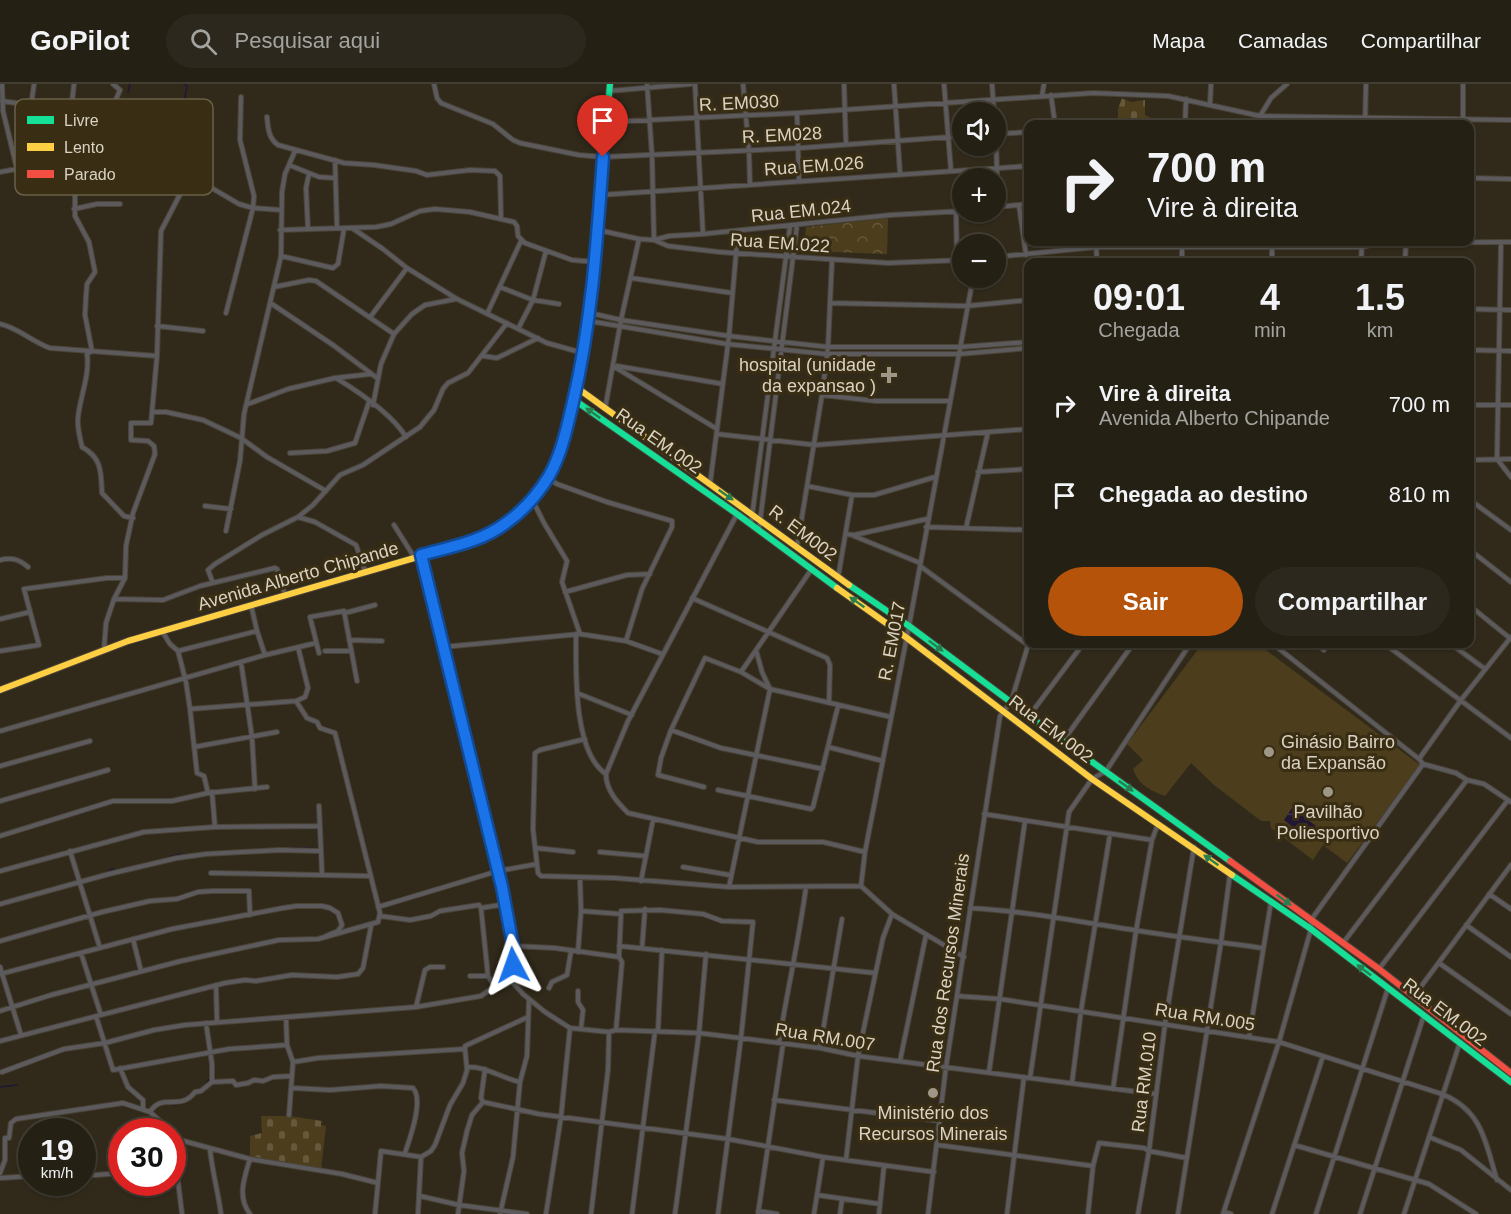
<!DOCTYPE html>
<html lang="pt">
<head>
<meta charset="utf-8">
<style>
  body { margin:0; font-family:Arial,sans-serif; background:#2d281d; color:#f1f3f6; height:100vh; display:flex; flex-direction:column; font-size:22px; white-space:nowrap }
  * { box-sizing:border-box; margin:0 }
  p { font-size:20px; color:#a3a3a0 }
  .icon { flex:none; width:33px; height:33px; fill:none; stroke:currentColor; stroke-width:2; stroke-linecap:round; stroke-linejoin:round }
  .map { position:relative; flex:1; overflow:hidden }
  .drawer { position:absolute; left:1024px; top:174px; width:450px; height:390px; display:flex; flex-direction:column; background:#252014; border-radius:12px; box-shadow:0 2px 4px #0004,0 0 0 2px #423e34 }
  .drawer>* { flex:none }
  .guide { position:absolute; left:1024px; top:36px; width:450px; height:126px; border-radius:12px; box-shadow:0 2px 4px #0004,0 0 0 2px #423e34; background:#252014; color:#f1f3f6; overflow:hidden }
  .fabs { position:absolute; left:952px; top:18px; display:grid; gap:12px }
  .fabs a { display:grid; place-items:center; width:54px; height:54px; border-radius:50%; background:#252014; box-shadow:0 2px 4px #0004,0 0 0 2px #423e34; font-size:30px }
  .speed { position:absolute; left:18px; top:1034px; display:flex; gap:12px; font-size:30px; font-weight:700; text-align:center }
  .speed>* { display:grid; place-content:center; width:78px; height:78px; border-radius:50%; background:#252014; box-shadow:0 2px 4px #0004,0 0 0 2px #423e34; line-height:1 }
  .speed small { font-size:15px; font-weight:400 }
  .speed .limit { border:9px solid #d22; background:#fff; color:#111 }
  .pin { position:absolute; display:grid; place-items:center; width:51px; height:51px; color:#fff; margin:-62px -26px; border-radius:50% 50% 50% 0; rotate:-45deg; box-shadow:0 0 6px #0007 }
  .pin .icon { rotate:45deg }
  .me { position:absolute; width:66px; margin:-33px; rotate:356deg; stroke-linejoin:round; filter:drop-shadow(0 0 4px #0008) }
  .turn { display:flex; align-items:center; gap:21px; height:126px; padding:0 24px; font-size:27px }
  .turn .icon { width:78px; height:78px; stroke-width:2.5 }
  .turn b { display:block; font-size:42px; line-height:51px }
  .eta { display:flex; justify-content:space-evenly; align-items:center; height:102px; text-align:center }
  .eta b { font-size:36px; font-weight:600; line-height:42px }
  .action { display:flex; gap:12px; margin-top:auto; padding:12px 24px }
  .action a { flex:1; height:69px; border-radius:36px; background:#b45309; color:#fff; font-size:24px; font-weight:600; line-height:69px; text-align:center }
  .action a+a { background:#2d281d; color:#f1f3f6 }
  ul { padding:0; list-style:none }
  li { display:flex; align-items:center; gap:18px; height:90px; padding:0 24px }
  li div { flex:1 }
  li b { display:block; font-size:22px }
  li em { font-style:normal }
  header { display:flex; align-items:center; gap:36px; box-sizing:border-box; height:84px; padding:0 30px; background:#252014; border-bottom:2px solid #423e34 }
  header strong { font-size:28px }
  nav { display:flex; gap:33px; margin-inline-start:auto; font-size:21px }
  .search { width:420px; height:54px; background:#2d281d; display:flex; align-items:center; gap:15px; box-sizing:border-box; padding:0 21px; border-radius:33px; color:#a3a3a0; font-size:22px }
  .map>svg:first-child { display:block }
</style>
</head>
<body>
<header>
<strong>GoPilot</strong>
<div class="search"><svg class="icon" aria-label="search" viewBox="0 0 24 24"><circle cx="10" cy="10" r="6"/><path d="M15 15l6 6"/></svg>Pesquisar aqui</div>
<nav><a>Mapa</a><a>Camadas</a><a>Compartilhar</a></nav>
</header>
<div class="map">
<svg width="1511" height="1130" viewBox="0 0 1511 1130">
  <defs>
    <pattern id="cemetery-stones" width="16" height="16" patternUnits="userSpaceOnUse" patternTransform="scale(1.5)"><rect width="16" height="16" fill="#4c3d1c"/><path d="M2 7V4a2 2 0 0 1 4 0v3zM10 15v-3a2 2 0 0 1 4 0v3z" fill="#65583b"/></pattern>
    <pattern id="park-crowns" width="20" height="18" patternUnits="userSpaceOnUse" patternTransform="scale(1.5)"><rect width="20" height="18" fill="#4c3d1c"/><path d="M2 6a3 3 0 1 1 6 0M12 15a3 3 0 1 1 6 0" fill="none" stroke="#65583b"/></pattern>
    <pattern id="water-waves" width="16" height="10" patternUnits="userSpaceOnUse" patternTransform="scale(1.5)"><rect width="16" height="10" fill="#201734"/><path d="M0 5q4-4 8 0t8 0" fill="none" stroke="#403850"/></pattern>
  </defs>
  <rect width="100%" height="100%" fill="#312a1b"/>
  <!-- cemetery -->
  <path fill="url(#cemetery-stones)" d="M1122,14l9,4 14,-2v15l18,9h-45v-15z
    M261,1032h29l32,5 -1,4 5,1 -5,44 -71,-12v-22l12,-3z"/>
  <!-- park -->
  <path fill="url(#park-crowns)" d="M888,134l-1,36 -83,-3 2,-24z"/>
  <!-- pitch -->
  <path fill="#4c3d1c" d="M1202,560h56l162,121 -73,98 -24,-18 -10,15 -42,-32 -1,-7h-9l-47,-36 -23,-22 -26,33c-16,-6 -26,-11 -32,-27l10,-9 -16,-16z"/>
  <!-- water -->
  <path fill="url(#water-waves)" d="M1292,724l24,18 -9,12 -23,-18z"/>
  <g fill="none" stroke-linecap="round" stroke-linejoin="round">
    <!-- stream -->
    <path stroke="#201734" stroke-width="1.5" d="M128,8l2,-8
      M173,77l10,-32v-13l4,-11 -2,-9 2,-10 -3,-2
      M277,744h10
      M292,764h20l7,2 -1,-20 -3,-2
      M318,768l2,19
      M167,774l12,-4 6,1
      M138,781l25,-5
      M105,789l7,-4 4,1
      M206,1001l3,-6
      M0,1003l17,-2
      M168,1019l7,2 8,-3"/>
    <defs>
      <path id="street" d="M2,0l1,27 14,58
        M434,0l3,14 4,5 52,21 20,16 7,3 59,12 24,2 197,-9 163,-12
        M647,0l5,71 2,85 15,-4 34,-2 188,-19 72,-4
        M695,0l8,150
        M743,0l6,67 1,34
        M844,0l2,60
        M894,0l6,89
        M944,0l7,87
        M992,0l2,28
        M609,7l82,-7
        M1051,11l4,29
        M1042,12l2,-12
        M2,17l69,10 9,21 33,13 49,14 77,45 14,4 28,2
        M1210,21l1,-21
        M31,22l3,-22
        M71,27l3,-27
        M797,29l2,67
        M111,32l-1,-3 10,-23 -7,-6
        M1260,32l251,4
        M267,33c1,10 1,21 11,28l66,18 30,2 42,6 11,4 43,-5 25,1 5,5 1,42
        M1463,35v-35
        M607,38l190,-9 296,-20 75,3 92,20 11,-18 16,-14
        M1185,40l1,-25
        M1365,40l1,-40
        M996,50l33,-2
        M996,55l2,68
        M335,76l2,68
        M289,81l30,12 16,1
        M106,85l7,-24
        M0,88l22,-4 24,-14 11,-1 77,26
        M1470,94l41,1
        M600,111l429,-29
        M75,112v20l14,26 6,30 -8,12 -1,12 -1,19 7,36 -5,3c3,22 -7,42 -9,64 -1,10 2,19 4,29 20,11 19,25 20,46l22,23 9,2
        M1019,121l7,50
        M997,123l32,-3
        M74,125l23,-5h23
        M956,128l1,48
        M352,144l31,21 24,19 50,31 90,44 36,10
        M308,145l-2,-41 3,-14
        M280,146l96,-3 15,-3 29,-13 15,-2 35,3 44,10 3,4 1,10 7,7 47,17 24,2
        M598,146l41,9 15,1 14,6 51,6 169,11 75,-3
        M1096,158l1,20
        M1501,158l-4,217 14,18
        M1272,163v15
        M281,172l52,12 5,-4 6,-35
        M996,173l100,-10h266l16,-4 133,-1
        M1182,178v-20
        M1361,178l1,-20
        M1405,178l1,-20
        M631,194l101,15
        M274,203l35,-7 7,1 78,53
        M500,203l33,13 26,4
        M830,219l137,3 62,-6
        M272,220l61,41 44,33
        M1470,225l41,1
        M226,229l27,-105 1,-12 -14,-56 1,-43
        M590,229l31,7 108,16 99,11h132l69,-5
        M487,230l34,-73
        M371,232l36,-48
        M589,237l138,23 99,10h133l70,-6
        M0,240c19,4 32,18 50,24l107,8
        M157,242l46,5
        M518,245l15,-29 13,-49
        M1470,266l41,1
        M483,272l14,2 41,-20
        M613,282l104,63
        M617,282l106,18
        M336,294c23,14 56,36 70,59
        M822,311l54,6h74
        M248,320l40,-15 47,-11 36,-4
        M373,321l8,-41 13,-30 18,-20 13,-9 31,-6
        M1470,321h41
        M605,325l16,-89 18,-81
        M153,328h13l37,8 38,18 26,19 59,34
        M717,350l98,11 214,-16
        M290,369l37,-2 28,-8 14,-41
        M1470,376l41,-1
        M978,388l51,-3
        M548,394l9,6 50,18 65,19v6l-30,62 -16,52
        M710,400l19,-148 9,-105
        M807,402l45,9h22l61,-18
        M532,415l12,24 23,38 -5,21 18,52
        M1470,416l41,30
        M205,422l26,3
        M298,433l17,5 41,23 9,26
        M751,440l39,-298
        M394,441l20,32
        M926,443l103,3
        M966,444l22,-96
        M759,446l38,-305
        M226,447l14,-70 4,-47 37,-158 1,-64 3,-18 10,-23
        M846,450l8,1 73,-16
        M854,452l66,27
        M797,463l25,-152 6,-48 4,-87
        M1470,466l41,32
        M0,476c11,-3 19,-1 28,7
        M920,482l108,79
        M838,494l14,-83
        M213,499l-5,-13 7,-6 47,-29 36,-18 15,-12 27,-30 23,-10 57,-38 14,-17 9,-21 5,-6 20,-10 39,-50
        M565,508l62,-17 23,-1
        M692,514l135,60 3,7 -1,38
        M114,515l49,1 37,-14 75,-18 2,1 8,26
        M251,521l6,26 8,24
        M1470,522l41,33
        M345,529l30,-8
        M0,535l30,-7
        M162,547l8,13 8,7 79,-20
        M576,550c0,37 -3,118 30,140 0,16 11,28 22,39l130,29h65l42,10
        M349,556l33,1
        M1273,560l146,115 4,5 33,9 11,7 17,4 27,18
        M1316,560l8,6
        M1385,560l126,94
        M1451,560l34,25
        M443,563l137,-13 46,7 36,13
        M104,565l2,-26 8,-24 11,-21 1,-32 7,-33 22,-59 -1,-8 -6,-5 -17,-1v-17h20l6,-67 4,-125 29,-56
        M0,567l39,-6 -15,-56 83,-11h18
        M325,567h26
        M319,569l-9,-36 34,-6 13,70
        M241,578l11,75 3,52
        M741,588l70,-102
        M577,609l55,22
        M296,617l9,-4 3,-9 -10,-41
        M190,625l7,64 7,3 4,17 59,-6
        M1029,632l54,-72
        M671,646l50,18 102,21
        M0,647l265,-76 51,-12
        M585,655l-45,11 -5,3 -2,76 5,44 3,3 74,2 114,9 132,-1
        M1063,657l70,-97
        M194,663l83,-15
        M828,663l55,14
        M1419,675l42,-59 50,-63
        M0,682l90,-25
        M606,690l22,-53 109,-207
        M704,703l-46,-12 3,-17 10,-28 34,-72 36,14 29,17 121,28
        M718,706l93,19 2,-2 25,-101
        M212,708l3,35
        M0,717l108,-31
        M319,722l3,68
        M984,730l168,26
        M0,752l113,-35h59l36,-8
        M536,764l37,4
        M70,767l30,97
        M600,768l45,4
        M683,783l47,8
        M0,787l144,-39 71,-5 104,-1
        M211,789l159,3
        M580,794l1,33 40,3v-3l39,-1 43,4 19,7 31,1 -12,116 -23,176
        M641,797l12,-61
        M729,803l41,-198 -8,-17 -6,-22
        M1489,810l22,15
        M0,820l109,-30 68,-16 29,-4 74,-4 39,1
        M378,823l120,-36 39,-7
        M481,824l7,68 7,11
        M970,824c56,3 109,14 164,22 43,7 86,12 128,18
        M380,832l30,4 21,-4 9,-5 39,-6 2,3 25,-4
        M1466,841l45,32
        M133,855l8,32
        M0,857l102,-29 48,-11 27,-2 21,-7 14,-1h37l1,24
        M1343,859l124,-163
        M513,862l42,2 64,9
        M619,862l256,27
        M642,864l3,-39
        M578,868l3,-41
        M81,869l20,62
        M964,873l-72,-43 -31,-28 4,-34 44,-226 64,-348
        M1439,879l72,51
        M0,883l21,68
        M1379,885l129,-169
        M0,890l172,-45 111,-21 14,-2h25l8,2 8,5 4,12 -4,6 -12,5
        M470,892h18
        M508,893l15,17 22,18 25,16 39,4 7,-2 83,3 121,15 38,8 297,38
        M216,901l1,36
        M549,904l3,-6 15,-7 4,-24
        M578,907v11l5,8 -2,19
        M957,912l43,3 279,43 163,52c41,17 43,48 55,86
        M1414,912l97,-131
        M416,923l9,-37 5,-3h13
        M0,927l51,-16 130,-34 98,-21 39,-1 60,-17 2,-9 -45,-180 -15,-5 -3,-6 -10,-4 -11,-17 -106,8 -4,-27 -8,-31
        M96,932l17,54 116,-21 58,-4
        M286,933l1,28 6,17 -4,53
        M206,939l6,41v18l21,-1 3,4 12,-2 6,-3 9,1 10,-4 19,-1
        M616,946l6,-68 -3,-5 2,-43
        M658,947l4,-81
        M1249,953l22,-135
        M0,957l225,-58 20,-3 11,1 36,-6 45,2 21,-3 5,-6 8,-42
        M779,959c8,-52 20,-103 27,-156
        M820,964l22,-129
        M900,977l26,-126
        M293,978l25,-4 147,-9v-3l63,-29
        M467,983c19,-1 34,11 53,15
        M120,984l8,19 15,13v9
        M2,988l62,-23 41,-6 49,-13 31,-5 231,-18 65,-11 27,-19 5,-12v-19l-7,-42 -85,-349
        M989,988l36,-251
        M1030,994l39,-266 23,-33 14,-8 84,-127
        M1072,999l9,-72 29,-177
        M292,1004l38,2 51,-4 32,2c11,12 -3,50 -8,65
        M1113,1005l23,-158 16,-91 6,-16
        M774,1016l166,21
        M483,1018l-2,-4 4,-29
        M150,1028c12,-20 30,0 45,-20l6,-1 11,-9
        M172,1050l8,6 70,19 92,15 36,9
        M1429,1053l32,13 50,40
        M938,1061l155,21
        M1294,1061l135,39 47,30
        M210,1065c2,22 8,42 11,65
        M846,1076l12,-104 25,-118 9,-24
        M0,1089l5,-13v-22h4l2,-15 5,-4 107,-16 27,9 21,19
        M172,1089h5l3,-33
        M177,1089l5,41
        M82,1092l40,-3
        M0,1094l32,-2
        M817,1111l63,9
        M420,1112l39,9 68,9
        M758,1127l19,3
        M1224,1128l7,2
        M250,1130c-13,-17 -6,-36 0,-55
        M375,1130l6,-63 40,6
        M418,1130l3,-57 10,-6 4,-6 15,-40 13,-22 4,-13 -2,-21
        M458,1130l6,-43 -2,-18 5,-22 5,-16 11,-13 56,12 189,25 95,18 111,15
        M500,1130l13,-57 7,-75 7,-26 2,-57
        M546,1130l15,-97 9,-89
        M591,1130l17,-144 1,-38
        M632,1130l23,-183
        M675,1130l24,-181 7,-79
        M758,1130l25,-170
        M814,1130l9,-57
        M840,1130l2,-15
        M879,1130l5,-48
        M928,1130l18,-147 54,-351 11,-14 18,-60
        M1007,1130l17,-137
        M1088,1130l5,-48 6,-23 45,5 5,3 38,7
        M1138,1130l11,-63 16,-127 29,-177
        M1178,1130l43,-272 9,-68
        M1223,1130l56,-172 32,-113v-9l112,-156
        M1272,1130l51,-158
        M1316,1130l72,-226
        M1360,1130l64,-199
        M1404,1130l56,-172"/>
      <path id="fast" d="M575,306l14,-69 21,-237
        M573,315l164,115 100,74
        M849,501l60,41 154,115 167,120
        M1232,791l79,54 200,153"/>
      <path id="slow" d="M576,303l273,198
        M837,504l70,50 185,141 140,96
        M0,606l128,-49 307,-89"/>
      <path id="jam" d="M435,468c23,-7 48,-13 69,-27 6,-4 11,-10 17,-15 37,-35 43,-73 54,-120
        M1230,777l149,108 132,104"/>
    </defs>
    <!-- street casing -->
    <use href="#street" stroke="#4a4438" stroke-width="6"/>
    <!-- fast casing -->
    <use href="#fast" stroke="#4a4438" stroke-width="8"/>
    <!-- slow casing -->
    <use href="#slow" stroke="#4a4438" stroke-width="8"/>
    <!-- jam casing -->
    <use href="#jam" stroke="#4a4438" stroke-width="8"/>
    <!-- street -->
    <use href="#street" stroke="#5c5a5c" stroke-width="4"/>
    <!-- fast -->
    <use href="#fast" stroke="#16e098" stroke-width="6"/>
    <!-- slow -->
    <use href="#slow" stroke="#ffcf43" stroke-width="6"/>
    <!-- jam -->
    <use href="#jam" stroke="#f24e42" stroke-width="6"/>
  </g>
  <!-- one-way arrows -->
  <defs><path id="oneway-solid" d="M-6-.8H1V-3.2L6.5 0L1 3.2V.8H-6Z" transform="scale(1.5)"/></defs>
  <g fill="#297e4f">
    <use href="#oneway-solid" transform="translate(593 329) rotate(-145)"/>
    <use href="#oneway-solid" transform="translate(726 411) rotate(35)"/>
    <use href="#oneway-solid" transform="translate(857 518) rotate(-145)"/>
    <use href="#oneway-solid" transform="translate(936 562) rotate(37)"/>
    <use href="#oneway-solid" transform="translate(1126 702) rotate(36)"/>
    <use href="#oneway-solid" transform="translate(1211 776) rotate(-145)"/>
    <use href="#oneway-solid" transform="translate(1284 816) rotate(36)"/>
    <use href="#oneway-solid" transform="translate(1364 886) rotate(-143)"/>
  </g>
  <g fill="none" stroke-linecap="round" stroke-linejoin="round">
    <defs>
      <path id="route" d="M513,881v-19l-11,-59 -81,-332c29,-8 60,-13 85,-32 17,-12 32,-29 43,-47 13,-23 18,-49 24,-74 19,-81 24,-162 30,-245"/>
    </defs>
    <!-- route casing -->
    <use href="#route" stroke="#114b97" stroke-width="15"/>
    <!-- route -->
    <use href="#route" stroke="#1a73e8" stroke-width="10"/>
  </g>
  <!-- markers -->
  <g fill="#9f9889" stroke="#392e13" stroke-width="2">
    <path d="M886 282h6v6h6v6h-6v6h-6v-6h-6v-6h6z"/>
    <circle cx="1269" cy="668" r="6"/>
    <circle cx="1328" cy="708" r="6"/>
    <circle cx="933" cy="1009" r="6"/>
  </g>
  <g text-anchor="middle" stroke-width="6" stroke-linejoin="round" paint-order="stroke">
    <!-- street labels -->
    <g font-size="18" fill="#dad3c4" stroke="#392e13">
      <text transform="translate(739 19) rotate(-3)" y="6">R. EM030</text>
      <text transform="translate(782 51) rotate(-3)" y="6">R. EM028</text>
      <text transform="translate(814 82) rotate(-4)" y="6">Rua EM.026</text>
      <text transform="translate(801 127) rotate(-6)" y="6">Rua EM.024</text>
      <text transform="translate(780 159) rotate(4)" y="6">Rua EM.022</text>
      <text transform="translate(659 357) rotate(35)" y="6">Rua EM.002</text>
      <text transform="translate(803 449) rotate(37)" y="6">R. EM002</text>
      <text transform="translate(298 492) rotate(-16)" y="6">Avenida Alberto Chipande</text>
      <text transform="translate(892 557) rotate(-79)" y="6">R. EM017</text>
      <text transform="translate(1051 645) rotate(37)" y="6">Rua EM.002</text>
      <text transform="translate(948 879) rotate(-82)" y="6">Rua dos Recursos Minerais</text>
      <text transform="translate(1445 928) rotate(37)" y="6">Rua EM.002</text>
      <text transform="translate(1205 933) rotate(9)" y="6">Rua RM.005</text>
      <text transform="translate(825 953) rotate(9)" y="6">Rua RM.007</text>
      <text transform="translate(1144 998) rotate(-83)" y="6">Rua RM.010</text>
    </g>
    <!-- poi labels -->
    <g font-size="18" fill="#dad3c4" stroke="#392e13">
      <text x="876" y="287" text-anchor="end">hospital (unidade<tspan x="876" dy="21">da expansao )</tspan></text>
      <text x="1281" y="664" text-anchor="start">Ginásio Bairro<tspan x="1281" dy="21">da Expansão</tspan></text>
      <text x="1328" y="734">Pavilhão<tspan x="1328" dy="21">Poliesportivo</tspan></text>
      <text x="933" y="1035">Ministério dos<tspan x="933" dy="21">Recursos Minerais</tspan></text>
    </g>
  </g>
  <!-- legend -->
  <rect x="15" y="15" width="198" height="96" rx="9" fill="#392e13" stroke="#696048" stroke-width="1.5"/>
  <rect x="27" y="32" width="27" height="8" fill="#16e098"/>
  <rect x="27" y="59" width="27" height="8" fill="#ffcf43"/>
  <rect x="27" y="86" width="27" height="8" fill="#f24e42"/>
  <g font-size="16" fill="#dad3c4">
    <text x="64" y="42">Livre</text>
    <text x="64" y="69">Lento</text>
    <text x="64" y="96">Parado</text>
  </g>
</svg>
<div class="fabs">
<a><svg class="icon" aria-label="sound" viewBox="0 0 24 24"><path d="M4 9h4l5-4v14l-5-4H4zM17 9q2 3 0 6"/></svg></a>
<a>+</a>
<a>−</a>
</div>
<div class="speed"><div>19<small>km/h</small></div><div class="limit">30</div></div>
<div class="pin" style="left:603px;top:73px;background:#d93025"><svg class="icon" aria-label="arrive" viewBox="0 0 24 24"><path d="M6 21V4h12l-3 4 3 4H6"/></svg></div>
<svg class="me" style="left:513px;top:881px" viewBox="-20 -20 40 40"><path d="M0-17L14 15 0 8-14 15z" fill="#1a73e8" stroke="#fff" stroke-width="4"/></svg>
<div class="guide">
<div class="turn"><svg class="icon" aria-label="right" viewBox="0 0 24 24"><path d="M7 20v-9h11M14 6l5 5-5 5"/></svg><div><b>700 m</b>Vire à direita</div></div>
</div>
<section class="drawer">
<div class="eta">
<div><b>09:01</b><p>Chegada</p></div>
<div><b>4</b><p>min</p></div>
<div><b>1.5</b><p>km</p></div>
</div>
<ul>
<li><svg class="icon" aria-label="right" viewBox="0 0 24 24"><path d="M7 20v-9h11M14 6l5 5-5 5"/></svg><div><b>Vire à direita</b><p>Avenida Alberto Chipande</p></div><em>700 m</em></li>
<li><svg class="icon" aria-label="arrive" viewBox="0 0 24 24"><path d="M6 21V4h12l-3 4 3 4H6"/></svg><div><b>Chegada ao destino</b></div><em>810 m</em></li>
</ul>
<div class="action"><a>Sair</a><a>Compartilhar</a></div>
</section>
</div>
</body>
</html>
